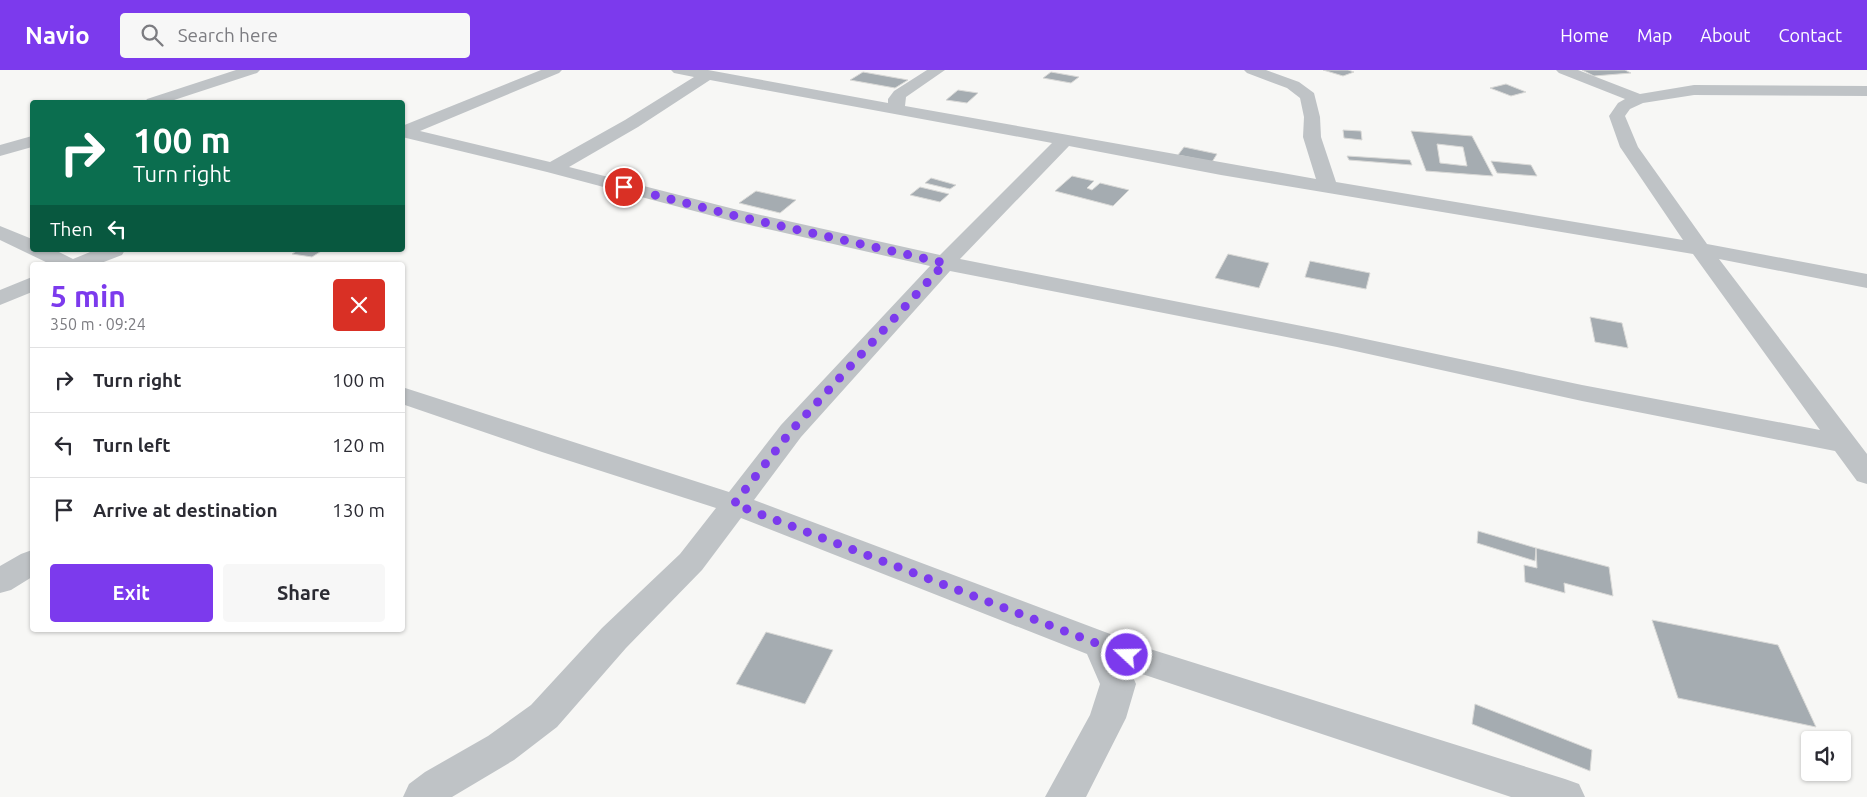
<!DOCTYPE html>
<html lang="en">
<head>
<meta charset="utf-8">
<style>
  body { margin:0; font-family:Ubuntu,sans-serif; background:#f7f7f7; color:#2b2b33; height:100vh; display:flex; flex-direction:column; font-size:19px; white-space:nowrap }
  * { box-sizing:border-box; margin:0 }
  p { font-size:16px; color:#7c7c81 }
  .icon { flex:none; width:28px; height:28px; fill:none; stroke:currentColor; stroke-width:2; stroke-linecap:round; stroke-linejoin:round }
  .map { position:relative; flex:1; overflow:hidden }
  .details { position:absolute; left:30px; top:192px; width:375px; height:370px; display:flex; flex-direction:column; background:#fff; border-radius:5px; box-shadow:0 1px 4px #0004 }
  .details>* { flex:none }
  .banner { position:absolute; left:30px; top:30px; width:375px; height:152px; border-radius:5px; box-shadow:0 1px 4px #0004; background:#0b6e4f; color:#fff; overflow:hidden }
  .tools { position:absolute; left:1801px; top:661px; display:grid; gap:10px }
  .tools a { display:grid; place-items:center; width:50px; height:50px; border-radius:5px; background:#fff; box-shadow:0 1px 4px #0004; font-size:25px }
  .pin { position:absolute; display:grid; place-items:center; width:42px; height:42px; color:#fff; margin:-21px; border:2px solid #fff; border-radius:50%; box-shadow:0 1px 5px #0007 }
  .me { position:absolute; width:55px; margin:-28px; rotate:291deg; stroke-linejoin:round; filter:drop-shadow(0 0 4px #0008) }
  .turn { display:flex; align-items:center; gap:18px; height:105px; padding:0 20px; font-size:22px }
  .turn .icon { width:65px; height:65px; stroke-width:2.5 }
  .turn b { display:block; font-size:35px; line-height:42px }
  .then { display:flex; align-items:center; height:48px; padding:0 20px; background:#0003; gap:10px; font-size:19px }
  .round { display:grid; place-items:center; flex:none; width:52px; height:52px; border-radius:5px; background:#f7f7f7 }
  .overview { display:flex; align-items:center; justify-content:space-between; height:85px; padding:0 20px }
  h1 { font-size:30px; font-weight:600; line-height:38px; color:#7c3aed }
  .action { display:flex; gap:10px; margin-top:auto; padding:10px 20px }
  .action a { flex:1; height:58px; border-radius:5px; background:#7c3aed; color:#fff; font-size:20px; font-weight:600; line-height:58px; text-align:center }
  .action a+a { background:#f7f7f7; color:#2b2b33 }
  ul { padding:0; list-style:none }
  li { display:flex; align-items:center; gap:15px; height:65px; padding:0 20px; border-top:1px solid #e1e1e2 }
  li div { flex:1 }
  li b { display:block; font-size:19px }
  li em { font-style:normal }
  header { display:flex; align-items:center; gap:30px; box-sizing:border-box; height:70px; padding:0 25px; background:#7c3aed; color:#fff }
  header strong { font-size:24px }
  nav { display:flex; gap:28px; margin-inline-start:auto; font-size:18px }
  .search { width:350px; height:45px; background:#f7f7f7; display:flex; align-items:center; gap:12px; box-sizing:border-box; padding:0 18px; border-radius:5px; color:#7c7c81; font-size:19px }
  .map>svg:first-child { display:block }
</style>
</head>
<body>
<header>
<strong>Navio</strong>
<div class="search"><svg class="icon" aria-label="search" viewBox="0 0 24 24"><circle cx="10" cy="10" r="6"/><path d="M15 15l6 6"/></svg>Search here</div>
<nav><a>Home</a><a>Map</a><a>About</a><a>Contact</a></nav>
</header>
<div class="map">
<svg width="1867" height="727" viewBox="0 0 1867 727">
  <rect width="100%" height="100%" fill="#f7f7f5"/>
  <!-- building -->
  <path fill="#a5acb1" stroke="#d9d9d7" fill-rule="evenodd" d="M1323,0h25l6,2 -11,4z
    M1582,0h43l6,3 -37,3z
    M863,2l45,8 -13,8 -45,-8z
    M1051,2l28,5 -8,6 -28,-5z
    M1506,14l20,8 -15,4 -21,-8z
    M958,20l20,3 -11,10 -21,-3z
    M1343,60l18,1 1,9 -18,-2z
    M1411,61l61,5 21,40 -67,-5zM1437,74l26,3 4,19 -27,-3z
    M1184,77l33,7 -5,8 -34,-7z
    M1347,86l63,4 2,5 -63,-5z
    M1491,91l40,4 6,11 -40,-3z
    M1072,106l22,5 -7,7 5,2 8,-7 29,7 -16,16 -58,-15z
    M931,108l25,7 -6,4 -25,-6z
    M920,117l29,7 -9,8 -30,-7z
    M756,121l40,9 -16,13 -41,-10z
    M298,180h25l-11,7 -20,-3z
    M1228,184l41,9 -10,25 -44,-10z
    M1310,191l60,12 -4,16 -61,-12z
    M1590,247l32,6 6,25 -33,-6z
    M1478,461l58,17 -1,13 -58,-18z
    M1536,478l73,19 4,29 -49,-13 1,10 -40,-11 -1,-17 13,3z
    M1652,550l126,25 38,82 -138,-29z
    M766,562l67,18 -28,54 -69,-20z
    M1475,634l117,46 -2,21 -118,-47z"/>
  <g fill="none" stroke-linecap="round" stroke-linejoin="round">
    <!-- minor -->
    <path fill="#bfc3c6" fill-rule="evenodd" d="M236,0h24l-3,3 -89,29h-23l2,-3z
      M541,0h21l-3,3 -139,58 130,31 75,-42 69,-43 -20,-4 -3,-3h37l180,33v-4l6,-8 33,-21h18l-39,27 -1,9 411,73 -13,-42 1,-20 -4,-19 -13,-10 -40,-15 -3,-3h22l33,12 15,11 6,24 1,20 15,45 347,58 -63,-93 -11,-31 9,-13 7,-4 -66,-26 -3,-3h22l62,24 54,-9 173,1v10l-173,-1 -51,8 -13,6 -5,7 13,31 69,97 160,30v14l-148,-29 148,195v30l-10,-3 -22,-30 -253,-50 -245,-54 -387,-76 -149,166 -47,63 396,149 415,130 14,5 6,13h-74l-381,-127 6,14 -10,34 -40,79h-41l45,-82 10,-31 -13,-30 -346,-136 -39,52 -76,78 -69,79 -43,33 -62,37h-49l6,-13 16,-12 63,-36 43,-31 71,-77 78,-74 36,-46 -174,-56 -140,-48v-17l327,105 52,-67 149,-159 -198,-45 -185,-49 -145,-35v-11zM710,10l342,63 -112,112 -206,-46 -165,-42 69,-40zM1069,76l152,29 472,79 127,176 -238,-45 -245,-52 -377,-74z
      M32,66v11l-32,9v-11z
      M0,156l32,13v11h23l18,9 22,-9h30l-3,5 -26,10h-44l-52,-25z
      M32,207v15l-32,13v-15z
      M32,480v27l-21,13 -11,3v-27l21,-12z"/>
  </g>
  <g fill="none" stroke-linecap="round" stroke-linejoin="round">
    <!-- route -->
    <path stroke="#7c3aed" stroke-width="9" stroke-dasharray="0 16.2" d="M624,117l108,28 213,48 -154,168 -57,73 393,151"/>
  </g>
</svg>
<div class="tools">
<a><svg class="icon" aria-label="sound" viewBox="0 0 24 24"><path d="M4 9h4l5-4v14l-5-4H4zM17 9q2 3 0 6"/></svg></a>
</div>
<div class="pin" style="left:624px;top:117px;background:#d93025"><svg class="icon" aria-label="arrive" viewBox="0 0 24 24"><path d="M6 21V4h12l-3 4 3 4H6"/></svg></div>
<svg class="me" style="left:1127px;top:585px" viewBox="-20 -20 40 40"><circle r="17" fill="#7c3aed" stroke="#fff" stroke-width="3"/><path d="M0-11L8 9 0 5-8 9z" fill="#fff"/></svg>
<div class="banner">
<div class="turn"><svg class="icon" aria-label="right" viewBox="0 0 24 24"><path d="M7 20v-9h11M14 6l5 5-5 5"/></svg><div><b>100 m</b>Turn right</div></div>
<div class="then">Then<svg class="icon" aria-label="left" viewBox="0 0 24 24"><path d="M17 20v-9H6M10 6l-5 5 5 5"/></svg></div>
</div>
<section class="details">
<div class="overview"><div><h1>5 min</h1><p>350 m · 09:24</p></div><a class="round" style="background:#d93025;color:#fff"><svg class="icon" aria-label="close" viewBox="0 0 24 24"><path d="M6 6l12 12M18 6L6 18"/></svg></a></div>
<ul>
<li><svg class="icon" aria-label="right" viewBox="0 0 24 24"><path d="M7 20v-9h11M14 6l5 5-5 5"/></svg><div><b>Turn right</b></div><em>100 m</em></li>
<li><svg class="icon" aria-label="left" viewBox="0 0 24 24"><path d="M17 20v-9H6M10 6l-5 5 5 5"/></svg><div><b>Turn left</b></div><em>120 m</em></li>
<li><svg class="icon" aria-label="arrive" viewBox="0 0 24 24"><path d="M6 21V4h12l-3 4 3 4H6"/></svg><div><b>Arrive at destination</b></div><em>130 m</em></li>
</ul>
<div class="action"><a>Exit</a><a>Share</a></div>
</section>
</div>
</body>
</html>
